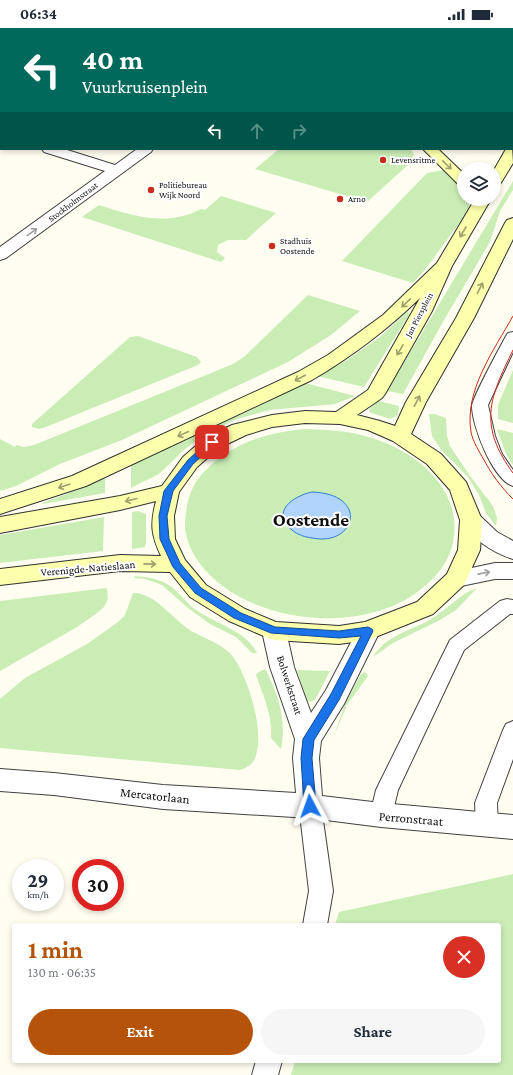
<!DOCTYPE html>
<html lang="en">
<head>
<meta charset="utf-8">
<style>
  body { margin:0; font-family:"Crimson Pro",serif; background:#f6f6f7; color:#1f2937; height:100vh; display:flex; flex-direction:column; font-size:15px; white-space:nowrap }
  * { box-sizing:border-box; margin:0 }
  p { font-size:13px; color:#747a83 }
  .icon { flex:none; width:22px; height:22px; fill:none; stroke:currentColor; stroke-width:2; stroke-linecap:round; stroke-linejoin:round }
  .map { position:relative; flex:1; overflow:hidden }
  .details { position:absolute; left:12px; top:895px; width:489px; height:140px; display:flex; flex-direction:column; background:#fff; border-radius:4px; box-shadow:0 2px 6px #0003 }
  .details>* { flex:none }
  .guide { position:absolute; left:0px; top:0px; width:513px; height:122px; box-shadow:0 2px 6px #0003; background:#00695c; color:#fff; overflow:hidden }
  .buttons { position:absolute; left:457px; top:134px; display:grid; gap:8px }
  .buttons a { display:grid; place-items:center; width:44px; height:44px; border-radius:50%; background:#fff; box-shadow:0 2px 6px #0003; font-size:20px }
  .speed { position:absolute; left:12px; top:831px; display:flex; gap:8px; font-size:20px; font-weight:700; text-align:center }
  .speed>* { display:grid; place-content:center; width:52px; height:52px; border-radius:50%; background:#fff; box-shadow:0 2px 6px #0003; line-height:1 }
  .speed small { font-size:10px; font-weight:400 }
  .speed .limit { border:6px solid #d22; background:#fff; color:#111 }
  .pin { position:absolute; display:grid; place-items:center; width:34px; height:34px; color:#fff; margin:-17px; border-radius:8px; box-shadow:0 2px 6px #0006 }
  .me { position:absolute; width:44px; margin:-22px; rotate:356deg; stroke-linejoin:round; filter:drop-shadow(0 0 3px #0008) }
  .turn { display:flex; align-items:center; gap:14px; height:84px; padding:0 16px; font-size:18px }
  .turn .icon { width:52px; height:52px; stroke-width:2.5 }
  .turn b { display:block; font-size:28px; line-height:34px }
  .lanes { display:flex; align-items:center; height:38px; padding:0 16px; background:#0003; justify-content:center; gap:20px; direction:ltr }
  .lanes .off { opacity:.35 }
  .round { display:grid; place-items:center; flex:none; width:42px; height:42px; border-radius:21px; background:#f6f6f7 }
  .headline { display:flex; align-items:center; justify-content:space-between; height:68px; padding:0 16px }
  h1 { font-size:24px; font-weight:700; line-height:30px; color:#b45309 }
  .cta { display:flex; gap:8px; margin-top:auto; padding:8px 16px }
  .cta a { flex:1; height:46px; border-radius:24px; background:#b45309; color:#fff; font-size:16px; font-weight:700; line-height:46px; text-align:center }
  .cta a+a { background:#f6f6f7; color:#1f2937 }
  .status { display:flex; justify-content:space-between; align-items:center; height:28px; padding:0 20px; background:#fff; direction:ltr }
  .status svg { height:11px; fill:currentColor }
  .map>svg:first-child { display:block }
</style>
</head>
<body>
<div class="status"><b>06:34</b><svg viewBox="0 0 49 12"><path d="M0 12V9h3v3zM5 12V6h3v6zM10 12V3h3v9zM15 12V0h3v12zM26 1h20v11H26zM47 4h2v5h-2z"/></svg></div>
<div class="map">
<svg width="513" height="1047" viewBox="0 0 513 1047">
  <rect width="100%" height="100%" fill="#fffef0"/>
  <!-- green -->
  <path fill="#caedb5" d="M279,121h132l3,6 -6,10 -41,37 -112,-33z
    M443,142l21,21v8h5v11l-45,61 -11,12 -71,-22 85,-88z
    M513,153v9l-13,21 -10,31 -46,78 -41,74 -16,-3z
    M221,168l55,17 -30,27h-18l-10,5 -1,7 8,6 -4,4 -139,-45 17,-12c34,11 68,22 102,4l4,1z
    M308,267l52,16 -29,24 -43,27 -166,78 -62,24 -44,22 -16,5v-52l15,8 1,-2 8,2 10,-2 199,-81 12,-8z
    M407,284l3,1 -46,74 -47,-11 27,-14 36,-25z
    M138,308l59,21 4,5 -3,3 -152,62 -7,2 -7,-2v-3l98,-87z
    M513,342v53l-15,-4v-14z
    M305,355l50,13 -20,8 -65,6 -33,9 -32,15 -20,15 -26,25 -28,14v-23z
    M379,373l20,5 -1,9 -7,4 -20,-6 -2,-2 1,-3z
    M429,386h5l12,4 1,18 3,10 20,30 23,30 4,12 -1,8 -10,-13 -7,-18 -11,-18 -26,-26 -10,-15z
    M307,401c23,1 44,2 65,9 43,13 88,49 82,98 -2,20 -13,36 -28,49 -56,51 -171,41 -221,-15 -14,-17 -23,-35 -19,-57 1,-12 5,-24 12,-34 27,-34 67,-47 109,-50z
    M497,401l16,4v32l-7,-11z
    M105,450v15l-62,11 -1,-1 38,-14z
    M138,483l8,3v28l-1,5 -13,2v-37z
    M104,489l-1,34 -103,12v-28z
    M135,548c10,1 20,2 30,7 11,5 18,16 27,24 20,16 53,22 65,46h-5l-16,-16 -26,-13 -22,-16 -26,-23 -17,-6 -11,-1z
    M107,560l1,11 -4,8 -7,6 -20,14 -77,44v-70z
    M477,560l-21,22 -16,10 -47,23 -20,14c3,-5 7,-10 12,-14 14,-11 31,-15 46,-24 16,-9 28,-25 46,-31z
    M133,565c22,-1 41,28 60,39 13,7 32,13 41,26 14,20 33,78 20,102 -3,6 -9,8 -14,10l-240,-22v-49l25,-21 62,-34 31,-22 7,-7z
    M265,641c13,23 22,53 16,80l-10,-11c2,-21 -8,-43 -15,-63l1,-2z
    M297,642l33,1 -15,29 -6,2 -3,-3z
    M365,644l3,4 -21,29 -13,31 11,-32 16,-30z
    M513,846v201h-222l4,-14h204v-136h-164l4,-13z"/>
  <!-- water -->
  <path fill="#b0d4fb" stroke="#307dd8" d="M312,464c58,2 44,55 0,46 -7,-1 -14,-3 -20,-8 -22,-18 1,-34 20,-38z"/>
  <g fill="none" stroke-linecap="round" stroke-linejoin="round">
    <defs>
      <path id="lane" d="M513,304v20l-25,53 7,31 7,18 11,16v16c-20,-6 -41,-60 -41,-80 0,-7 28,-59 34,-70l2,-3z
        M507,571l6,1v14h-3l-46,36 -66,140 -6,25 -3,7 -8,3 -8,-3 -3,-7 6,-25 74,-150 50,-39z
        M513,693v38l-16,44 1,21 -3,7 -8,3 -8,-3 -3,-7 -1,-21 28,-73 3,-6z
        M310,768l8,3 3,7 12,85 -6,34h-24l6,-34 -10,-85 3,-7z
        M256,1033h26l-4,14h-26z"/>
      <path id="street" d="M0,31h1v8h-1z
        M512,48h1l-1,9z
        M0,102h1v8h-1z
        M42,121h22l51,16 22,-16h16l-2,3 -145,106 -6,2v-13l105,-76 -61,-19z
        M471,485l8,2 18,17 16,9v18c-20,-6 -42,-21 -53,-39l3,-5z
        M495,535h18v16h-18l-39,8 -8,-2 -3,-6 3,-6z
        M274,594l8,3 4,6 8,36 17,46 15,-23 34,-65 8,-3 8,3 4,6 -36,73 -23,37 -2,17 3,38 59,7 132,12v24l-132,-12 -71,-9 -147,-9 -109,-14 -54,-4v-22l54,4 109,12 133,8 -3,-35 2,-19 -25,-72 -8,-36 4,-6z"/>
      <path id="secondary" d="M158,0h14l1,1h-14z
        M512,118l1,17 -14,23 -5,2v-18l12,-21h6z
        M423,121h15l26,25v13l-5,-2z
        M475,171h16l-39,67 -20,45 -47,83 -3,4 -25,17 23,6 15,5 11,-24 50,-84 49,-95 2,-3 6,-2v21l-39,79 -48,84 -15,32 30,20 25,28 16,38 -2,30 -16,35 -31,29 -65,26 -29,4 -65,-4 -8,-3 -37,-16 -39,-24 -20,-25 -50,-1 -120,14v-16l120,-14 41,1c-10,-21 -11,-32 -5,-55l-36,9 -120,23v-16l120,-21 42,-10 21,-29 22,-19 27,-13 40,-10 33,-4 31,1 32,-22 52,-92c-33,32 -69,59 -108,82l-226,106 -86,28v-15l72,-23 226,-104 30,-17 55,-40 54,-52zM305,395l35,1 28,6 25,11 34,23 23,26 10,30 -2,30 -11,24 -30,28 -52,20 -26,4 -63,-4 -31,-13 -39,-24 -21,-25 -10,-21 -1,-23 5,-24 18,-25 22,-19 27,-13 26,-8z"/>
    </defs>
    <!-- lane casing -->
    <use href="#lane" stroke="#414141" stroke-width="2"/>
    <!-- street casing -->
    <use href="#street" stroke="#414141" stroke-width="2"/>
    <!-- secondary casing -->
    <use href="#secondary" stroke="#303030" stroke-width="2"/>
    <!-- lane -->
    <use href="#lane" fill="#fff" fill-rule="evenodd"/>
    <!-- street -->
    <use href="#street" fill="#fff" fill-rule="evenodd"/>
    <!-- secondary -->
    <use href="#secondary" fill="#fcffab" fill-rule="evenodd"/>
    <!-- tram -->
    <path stroke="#ca2b1a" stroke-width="1" d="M513,288c-19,34 -49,75 -42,116 2,10 8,19 13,28 8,15 17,27 29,39
      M513,322c-24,49 -35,75 0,123"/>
  </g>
  <!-- one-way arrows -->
  <defs><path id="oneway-shaft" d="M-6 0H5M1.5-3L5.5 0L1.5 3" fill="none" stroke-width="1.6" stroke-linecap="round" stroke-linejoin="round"/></defs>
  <g stroke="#9d9f6c">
    <use href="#oneway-shaft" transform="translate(447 137) rotate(44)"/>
    <use href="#oneway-shaft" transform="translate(463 204) rotate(121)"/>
    <use href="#oneway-shaft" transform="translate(480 260) rotate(-63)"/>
    <use href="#oneway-shaft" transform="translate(406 275) rotate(136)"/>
    <use href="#oneway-shaft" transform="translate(400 322) rotate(120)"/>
    <use href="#oneway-shaft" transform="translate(300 350) rotate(153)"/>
    <use href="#oneway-shaft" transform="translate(417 373) rotate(-62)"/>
    <use href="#oneway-shaft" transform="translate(183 406) rotate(155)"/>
    <use href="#oneway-shaft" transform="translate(64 458) rotate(162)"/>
    <use href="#oneway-shaft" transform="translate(131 472) rotate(166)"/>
    <use href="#oneway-shaft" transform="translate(150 536) rotate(1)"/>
  </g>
  <g stroke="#9f9f9f">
    <use href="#oneway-shaft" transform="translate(32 204) rotate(-36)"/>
    <use href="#oneway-shaft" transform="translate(484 545) rotate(-11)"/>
  </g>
  <!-- route -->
  <path fill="#1a73e8" stroke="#114b97" d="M212,412l5,2 -2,2 -22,20 -20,27 -6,25 2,23 11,24 21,25 40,25 34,14 64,4 29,-4 4,2 1,2 -34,69 -25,40 -2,18 4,48 -2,4 -4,1 -4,-1 -2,-4 -3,-48 2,-19 28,-45 30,-58 -22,2 -68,-5 -37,-15 -39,-25 -22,-26 -13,-28 -1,-23 5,-25 24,-31 21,-19z"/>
  <!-- markers -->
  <g fill="#ca2b1a" stroke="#fff" stroke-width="1.5">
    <circle cx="383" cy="132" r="4"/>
    <circle cx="151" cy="162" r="4"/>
    <circle cx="340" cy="171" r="4"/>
    <circle cx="272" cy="218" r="4"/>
  </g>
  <g text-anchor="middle" stroke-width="4" stroke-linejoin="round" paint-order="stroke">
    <!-- far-poi labels -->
    <g font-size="9" fill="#0e0e0e" stroke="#fff" text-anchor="start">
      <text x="391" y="135">Levensritme</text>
      <text x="159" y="160">Politiebureau<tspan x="159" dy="10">Wijk Noord</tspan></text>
      <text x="348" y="174">Arno</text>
      <text x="280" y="216">Stadhuis<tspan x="280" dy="10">Oostende</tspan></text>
    </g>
    <!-- far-street labels -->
    <g font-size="9" fill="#0e0e0e" stroke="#fff">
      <text transform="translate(73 174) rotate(-37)" y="3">Stockholmstraat</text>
      <text transform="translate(419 287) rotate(-62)" y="3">Jan Piersplein</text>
    </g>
    <!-- street labels -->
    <g font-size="11" fill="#0e0e0e" stroke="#fff">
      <text transform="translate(88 540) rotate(-5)" y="4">Verenigde-Natieslaan</text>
      <text transform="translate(290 657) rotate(72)" y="4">Bolwerkstraat</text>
    </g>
    <!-- near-street labels -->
    <g font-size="13" fill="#0e0e0e" stroke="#fff">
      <text transform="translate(155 767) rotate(6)" y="5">Mercatorlaan</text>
      <text transform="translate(411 790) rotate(5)" y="5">Perronstraat</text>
    </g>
    <!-- town labels -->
    <g font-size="19" font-weight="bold" fill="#0e0e0e" stroke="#fff">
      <text x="311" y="498">Oostende</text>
    </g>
  </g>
</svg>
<div class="buttons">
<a><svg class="icon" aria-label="layers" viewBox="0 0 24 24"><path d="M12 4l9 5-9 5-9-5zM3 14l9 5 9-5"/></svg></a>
</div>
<div class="speed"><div>29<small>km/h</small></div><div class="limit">30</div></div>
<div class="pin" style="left:212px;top:414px;background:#d93025"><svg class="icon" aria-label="arrive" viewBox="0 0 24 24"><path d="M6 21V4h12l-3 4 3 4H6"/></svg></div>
<svg class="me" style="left:310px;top:778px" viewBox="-20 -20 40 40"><path d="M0-17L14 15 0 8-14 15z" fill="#1a73e8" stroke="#fff" stroke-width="4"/></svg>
<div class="guide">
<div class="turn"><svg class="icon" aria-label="left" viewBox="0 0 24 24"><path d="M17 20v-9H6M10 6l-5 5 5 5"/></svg><div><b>40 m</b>Vuurkruisenplein</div></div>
<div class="lanes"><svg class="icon" aria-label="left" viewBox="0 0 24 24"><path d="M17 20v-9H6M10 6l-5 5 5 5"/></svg><svg class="icon off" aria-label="ahead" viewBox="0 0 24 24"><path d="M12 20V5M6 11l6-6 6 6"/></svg><svg class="icon off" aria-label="right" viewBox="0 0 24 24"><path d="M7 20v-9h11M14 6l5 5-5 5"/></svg></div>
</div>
<section class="details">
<div class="headline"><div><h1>1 min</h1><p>130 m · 06:35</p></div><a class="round" style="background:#d93025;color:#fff"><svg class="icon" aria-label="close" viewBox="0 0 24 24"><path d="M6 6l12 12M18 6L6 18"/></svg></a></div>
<div class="cta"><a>Exit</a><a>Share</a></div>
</section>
</div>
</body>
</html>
